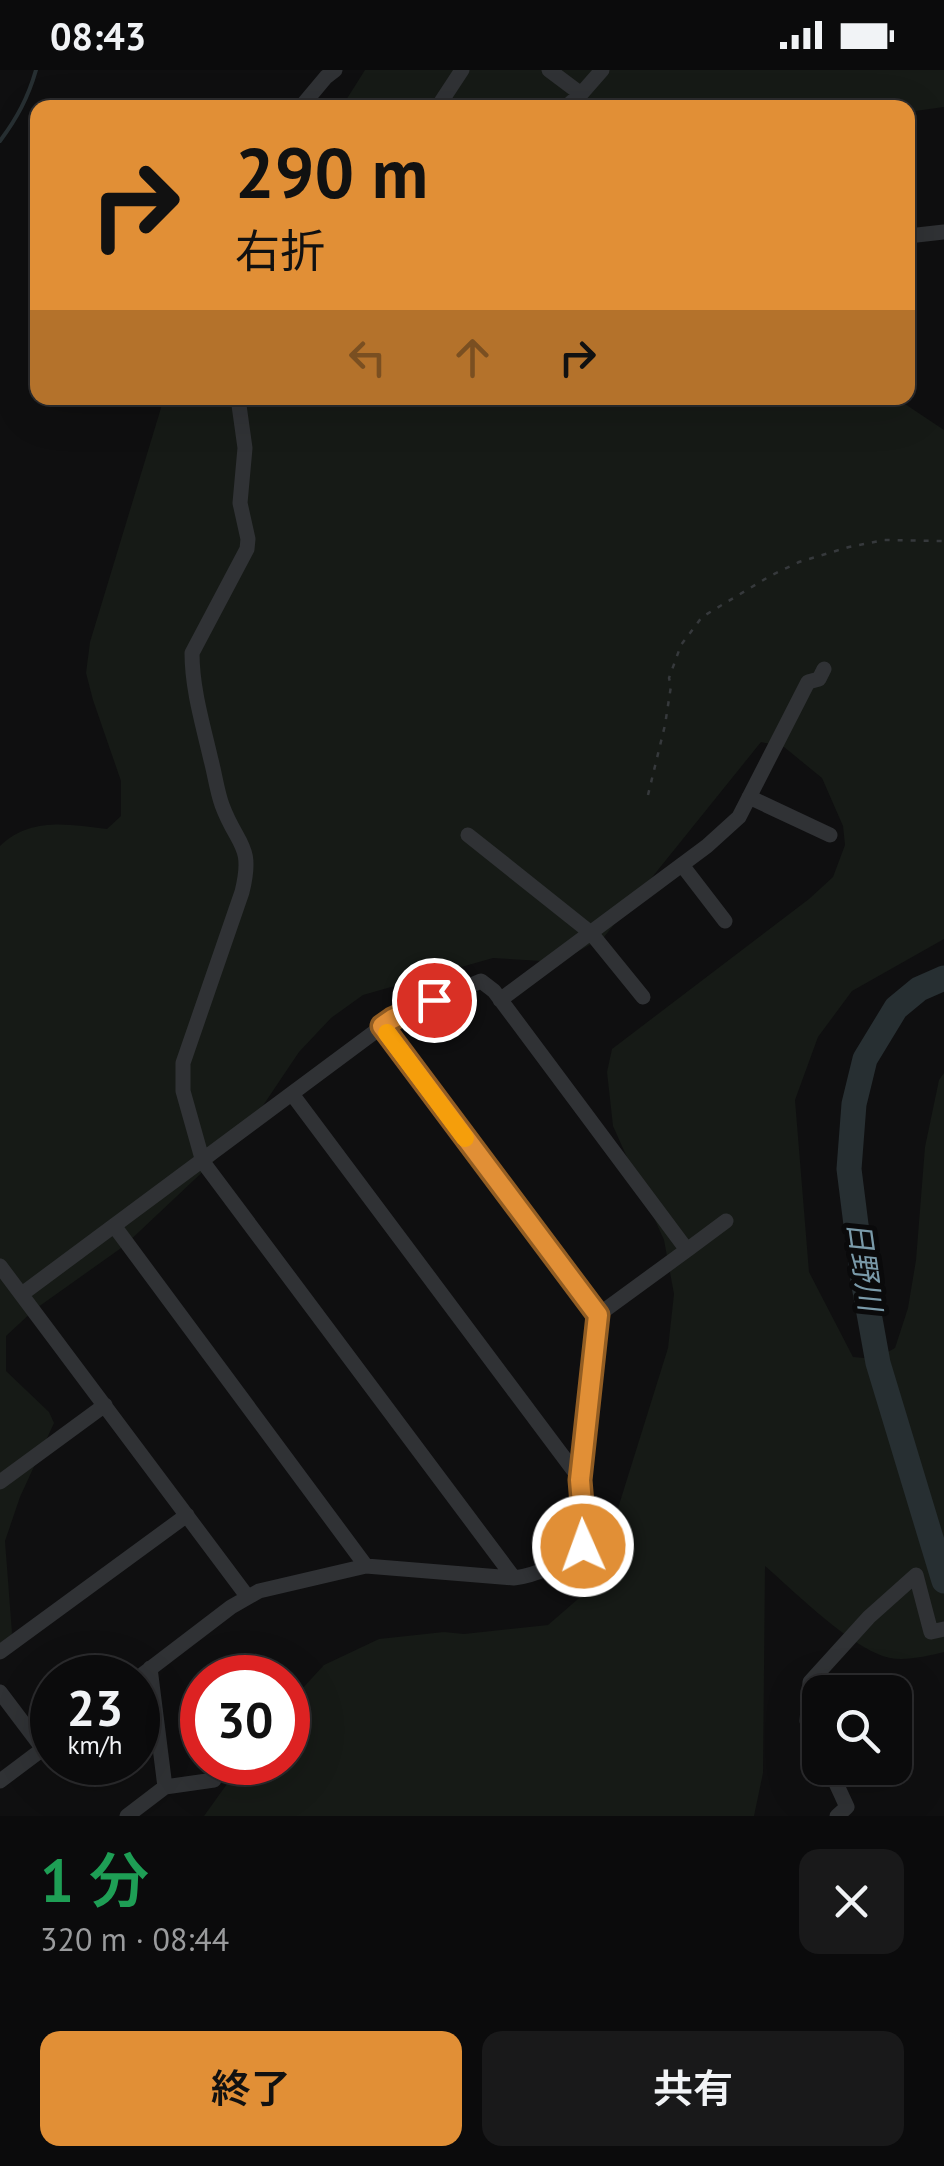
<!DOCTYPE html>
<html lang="ja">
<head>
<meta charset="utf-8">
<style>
  body { margin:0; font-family:"PT Sans","Noto Sans JP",sans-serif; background:#19191a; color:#f1f3f6; height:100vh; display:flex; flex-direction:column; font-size:38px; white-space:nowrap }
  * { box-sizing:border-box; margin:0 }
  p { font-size:32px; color:#9a9b9d }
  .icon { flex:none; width:55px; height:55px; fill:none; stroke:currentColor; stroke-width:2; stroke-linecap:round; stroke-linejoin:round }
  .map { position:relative; height:1746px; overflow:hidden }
  .drawer { display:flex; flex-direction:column; background:#0b0b0c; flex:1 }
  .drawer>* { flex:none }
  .top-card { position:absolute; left:30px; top:30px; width:885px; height:305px; border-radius:20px; box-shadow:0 10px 40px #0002,0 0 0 2px #2b2b2d; background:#e18f36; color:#111; overflow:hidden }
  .tools { position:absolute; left:802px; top:1605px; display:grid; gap:20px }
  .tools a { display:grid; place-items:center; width:110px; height:110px; border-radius:20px; background:#0b0b0c; box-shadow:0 10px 40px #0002,0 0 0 2px #2b2b2d; font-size:50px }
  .speed { position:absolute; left:30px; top:1585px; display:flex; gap:20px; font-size:50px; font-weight:700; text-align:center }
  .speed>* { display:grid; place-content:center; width:130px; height:130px; border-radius:50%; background:#0b0b0c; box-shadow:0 10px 40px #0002,0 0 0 2px #2b2b2d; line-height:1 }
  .speed small { font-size:25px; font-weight:400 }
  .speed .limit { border:15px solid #d22; background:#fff; color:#111 }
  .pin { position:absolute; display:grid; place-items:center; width:85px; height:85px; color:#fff; margin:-42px; border:5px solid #fff; border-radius:50%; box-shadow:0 2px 10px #0007 }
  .me { position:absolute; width:110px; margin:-55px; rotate:358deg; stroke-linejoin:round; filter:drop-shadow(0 0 8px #0008) }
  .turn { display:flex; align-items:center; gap:35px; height:210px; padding:0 40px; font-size:45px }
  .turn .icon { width:130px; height:130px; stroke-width:2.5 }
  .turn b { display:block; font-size:70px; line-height:85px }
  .lanes { display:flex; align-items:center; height:95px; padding:0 40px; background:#0003; justify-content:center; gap:50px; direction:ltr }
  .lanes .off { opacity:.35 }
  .round { display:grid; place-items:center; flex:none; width:105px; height:105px; border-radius:20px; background:#19191a }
  .summary { display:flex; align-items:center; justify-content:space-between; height:170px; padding:0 40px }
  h1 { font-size:60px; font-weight:600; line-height:75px; color:#1e9e55 }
  .action { display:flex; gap:20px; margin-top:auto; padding:20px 40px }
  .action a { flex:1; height:115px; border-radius:20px; background:#e18f36; color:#111; font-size:40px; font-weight:600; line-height:115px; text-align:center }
  .action a+a { background:#19191a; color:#f1f3f6 }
  .status { display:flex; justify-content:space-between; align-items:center; height:70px; padding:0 50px; background:#0b0b0c; direction:ltr }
  .status svg { height:28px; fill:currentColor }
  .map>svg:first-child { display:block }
</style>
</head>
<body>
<div class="status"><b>08:43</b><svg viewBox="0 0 49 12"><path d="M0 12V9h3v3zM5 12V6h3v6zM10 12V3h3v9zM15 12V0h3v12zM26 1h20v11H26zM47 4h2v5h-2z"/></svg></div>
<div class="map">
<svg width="944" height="1746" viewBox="0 0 944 1746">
  <rect width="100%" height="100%" fill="#0f0f10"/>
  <!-- green -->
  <path fill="#161a16" d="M365,0h579v37l-36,5v-4h-567z
    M164,328h732l48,32v509l-92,52 -34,46 -23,63 14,172 44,85 22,2 20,-11 13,-40 8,-48 9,-113 14,-67 5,-7v579c-16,4 -38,9 -54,6 -37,-8 -95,-66 -125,-92l-2,207 -9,43h-550l38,-53 46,-1v-58l36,-39 55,-26 65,-7 20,2 84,-9 46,-40 74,-237 6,-54 -10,-54 -51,-114 -6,-54 5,-23 197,-150 24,-22 12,-32 -2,-19 -21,-48 -38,-31 -23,-5 -157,195 -45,25 -66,-4 -130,37 -32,23 -32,34 -53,79 -122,115 -90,64 -28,26v35l43,41 5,11 -34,74 -15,44 7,92 -12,23v-810c30,-29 68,-22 107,-17l14,-13v-35l-28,-81 -7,-27 4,-31z"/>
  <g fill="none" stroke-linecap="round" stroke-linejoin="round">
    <!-- stream -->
    <path stroke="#272f32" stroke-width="4" d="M0,71c17,-23 28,-43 36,-71"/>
    <!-- river -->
    <path stroke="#272f32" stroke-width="25" d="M944,908l-25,11 -23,19 -31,51 -11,45 -5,65 14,111 15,83 66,218"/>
    <!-- path -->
    <path stroke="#36393c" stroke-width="2.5" stroke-dasharray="5 8" stroke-linecap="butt" d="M648,725l17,-70 6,-39 -2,-8 12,-33 21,-28 68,-41 29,-14 50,-15 35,-7 60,1"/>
    <!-- minor -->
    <path stroke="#303235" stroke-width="15" d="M549,0l32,24
      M300,38l26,-31 9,-7
      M437,38l25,-38
      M565,38l16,-14 21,-24
      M908,166l36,-4
      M238,328l7,50 -5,55 8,36 -1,10 -55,104c0,36 11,72 19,107 4,15 6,31 11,45 15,41 32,39 20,87l-59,171v28l20,71 311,416
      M749,727l81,38
      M468,765l123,98 52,64
      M682,795l43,56
      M500,930l207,-154 32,-29 69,-135 11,-3 5,-10
      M292,1024l288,385
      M115,1157l251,339
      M687,1180l39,-29
      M0,1196l247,330
      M22,1224l370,-275 89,-38 13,10 193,259 -89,65
      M0,1412l105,-77
      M0,1582l187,-137
      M138,1608l93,-71 28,-16 107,-25 148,12c19,-2 57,-17 69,-32l-3,-67 18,-164 -216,-288
      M0,1622l43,57
      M820,1678l-13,-27 3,-39 59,-65 47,-42 15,57 13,-3
      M829,1698l18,39 -10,9
      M0,1711l52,-39
      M165,1717l49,-7
      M127,1746l38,-29 -15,-119"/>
  </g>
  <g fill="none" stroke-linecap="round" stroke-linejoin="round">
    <defs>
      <path id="route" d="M434,930l-42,19 -10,7 216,289 -18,165 5,60 -2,6"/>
    </defs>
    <!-- route casing -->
    <use href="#route" stroke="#925d23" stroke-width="25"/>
    <!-- route -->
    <use href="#route" stroke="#e18f36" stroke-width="18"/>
    <!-- slow -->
    <path stroke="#f59e0b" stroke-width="18" d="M387,963l78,105"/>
  </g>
  <g text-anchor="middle" stroke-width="10" stroke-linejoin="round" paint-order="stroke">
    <!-- water labels -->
    <g font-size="30" font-style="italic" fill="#7a9aa9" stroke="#0a0a0b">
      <text transform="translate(864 1196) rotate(82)" y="10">日野川</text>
    </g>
  </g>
</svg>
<div class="tools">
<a><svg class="icon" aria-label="search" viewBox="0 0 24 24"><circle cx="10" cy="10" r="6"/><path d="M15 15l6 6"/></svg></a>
</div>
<div class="speed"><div>23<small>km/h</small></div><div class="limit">30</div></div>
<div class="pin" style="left:434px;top:930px;background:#d93025"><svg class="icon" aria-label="arrive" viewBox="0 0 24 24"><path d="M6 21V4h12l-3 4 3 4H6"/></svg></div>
<svg class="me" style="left:583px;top:1476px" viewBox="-20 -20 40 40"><circle r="17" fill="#e18f36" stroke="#fff" stroke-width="3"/><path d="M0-11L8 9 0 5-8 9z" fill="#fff"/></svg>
<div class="top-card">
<div class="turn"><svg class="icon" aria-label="right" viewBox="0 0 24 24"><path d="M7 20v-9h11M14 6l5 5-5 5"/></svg><div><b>290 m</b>右折</div></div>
<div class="lanes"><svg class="icon off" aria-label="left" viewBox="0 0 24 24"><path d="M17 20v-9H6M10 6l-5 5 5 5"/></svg><svg class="icon off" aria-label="ahead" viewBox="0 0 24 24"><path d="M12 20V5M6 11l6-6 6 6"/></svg><svg class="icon" aria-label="right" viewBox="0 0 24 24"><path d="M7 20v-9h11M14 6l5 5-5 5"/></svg></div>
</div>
</div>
<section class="drawer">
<div class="summary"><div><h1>1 分</h1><p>320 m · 08:44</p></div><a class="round"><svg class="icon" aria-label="close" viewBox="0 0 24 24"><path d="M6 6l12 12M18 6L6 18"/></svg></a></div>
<div class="action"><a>終了</a><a>共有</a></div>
</section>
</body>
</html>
